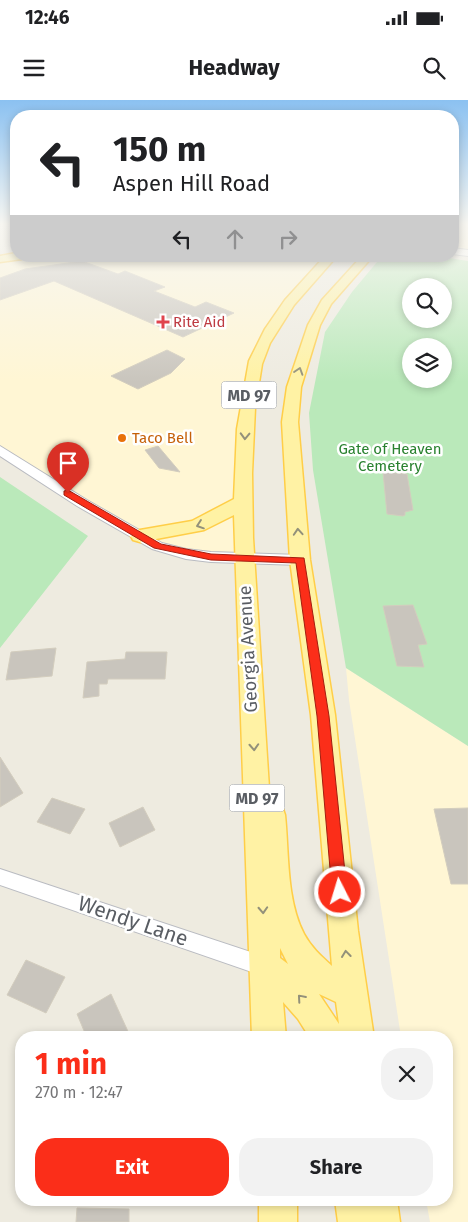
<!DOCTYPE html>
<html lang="en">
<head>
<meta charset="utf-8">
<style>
  body { margin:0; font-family:"Fira Sans",sans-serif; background:#f2f2f2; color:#202124; height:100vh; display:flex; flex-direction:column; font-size:19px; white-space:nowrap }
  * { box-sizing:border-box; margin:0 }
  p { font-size:16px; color:#757577 }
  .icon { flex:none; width:28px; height:28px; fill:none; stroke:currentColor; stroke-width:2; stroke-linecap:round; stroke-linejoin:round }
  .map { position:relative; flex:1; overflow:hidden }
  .details { position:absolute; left:15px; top:931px; width:438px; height:175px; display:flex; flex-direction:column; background:#fff; border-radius:20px; box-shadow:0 2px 8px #0003 }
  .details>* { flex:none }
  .top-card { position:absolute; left:10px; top:10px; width:449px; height:152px; border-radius:20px; box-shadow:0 2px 8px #0003; background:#fff; color:#202124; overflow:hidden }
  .tools { position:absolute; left:402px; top:178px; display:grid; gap:10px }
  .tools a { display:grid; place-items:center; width:50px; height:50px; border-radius:50%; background:#fff; box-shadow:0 2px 8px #0003; font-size:25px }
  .pin { position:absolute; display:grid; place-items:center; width:42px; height:42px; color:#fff; margin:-51px -21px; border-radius:50% 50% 50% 0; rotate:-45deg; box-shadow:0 0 5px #0007 }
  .pin .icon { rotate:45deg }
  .me { position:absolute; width:55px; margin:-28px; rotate:355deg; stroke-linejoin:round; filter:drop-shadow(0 0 4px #0008) }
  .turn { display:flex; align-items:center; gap:18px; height:105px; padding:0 20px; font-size:22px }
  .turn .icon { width:65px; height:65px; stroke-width:2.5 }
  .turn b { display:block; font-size:35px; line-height:42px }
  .lanes { display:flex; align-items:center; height:48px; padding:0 20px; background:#0003; justify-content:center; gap:25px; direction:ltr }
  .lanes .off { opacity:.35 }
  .round { display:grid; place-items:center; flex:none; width:52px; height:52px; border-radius:20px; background:#f2f2f2 }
  .summary { display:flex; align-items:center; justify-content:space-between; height:85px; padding:0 20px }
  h1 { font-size:30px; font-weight:700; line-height:38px; color:#fb2e19 }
  .cta { display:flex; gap:10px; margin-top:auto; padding:10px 20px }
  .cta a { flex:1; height:58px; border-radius:20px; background:#fb2e19; color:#fff; font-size:20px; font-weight:700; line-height:58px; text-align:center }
  .cta a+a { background:#f2f2f2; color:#202124 }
  .status { display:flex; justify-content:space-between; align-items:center; height:35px; padding:0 25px; background:#fff; direction:ltr }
  .status svg { height:14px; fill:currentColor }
  header { display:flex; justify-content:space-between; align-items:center; height:65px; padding:0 20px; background:#fff; font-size:22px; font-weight:700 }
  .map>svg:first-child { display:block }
</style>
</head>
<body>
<div class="status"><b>12:46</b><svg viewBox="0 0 49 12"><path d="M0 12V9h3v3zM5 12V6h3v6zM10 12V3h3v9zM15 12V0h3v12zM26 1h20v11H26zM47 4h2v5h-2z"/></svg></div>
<header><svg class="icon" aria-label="menu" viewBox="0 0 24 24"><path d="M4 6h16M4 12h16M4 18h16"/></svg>Headway<svg class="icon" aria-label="search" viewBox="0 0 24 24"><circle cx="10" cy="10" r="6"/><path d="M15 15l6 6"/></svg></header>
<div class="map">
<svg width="468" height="1122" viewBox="0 0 468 1122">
  <rect width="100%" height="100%" fill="#eeebe0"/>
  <!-- commercial -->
  <path fill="#fff6d4" d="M452,125h16v28l-15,-2z
    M22,156h310l-32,33 -44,69 -12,201 -87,-13 -157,-96v-191z
    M346,568l122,78v476h-38l-4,-22h20v-162l-45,-1 -52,-337z"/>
  <!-- green -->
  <path fill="#bae9ba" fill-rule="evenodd" d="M382,156h54l32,5v485l-122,-78 -33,-198 -4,-57 16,-81 27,-40zM411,186h33v33h-33zM411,246h33v33h-33z
    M0,377l88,59 -88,112z"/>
  <!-- building -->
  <path fill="#c9c5bd" stroke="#d3cdbe" d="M82,161l36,13 7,-3 40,16 -11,4 41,16 11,-5 28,11 -51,24 -129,-56 -54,19v-22l25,-9z
    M167,250l18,9 -14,14 -33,16 -27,-13z
    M158,346l22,26 -21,-4 -14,-18z
    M383,372l24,2 6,36 -8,2v3l-2,1 -16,-2z
    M413,505l14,39 -9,1 6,22 -27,-1 -14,-60z
    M56,548l-4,28 -46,4 5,-28z
    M126,552h41l-2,27h-57l-1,5h-8v12l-16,2 4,-36 38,-3z
    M0,657l23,36 -23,14z
    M52,698l33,11 -15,25 -33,-12z
    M143,707l12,23 -35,17 -11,-24z
    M468,708v76h-17l-17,-75z
    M26,860l39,17 -19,36 -39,-18z
    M111,894l20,44h-44l-10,-24z
    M77,1108l52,1v13h-53z"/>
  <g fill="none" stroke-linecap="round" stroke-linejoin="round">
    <defs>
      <path id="minor" d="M0,769l266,88 7,3 3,7 -3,7 -7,3 -266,-92z"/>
      <path id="tertiary" d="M0,346l87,54 75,43 24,6 25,3 89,3 5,1 3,4 -3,4 -5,1 -89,-3 -25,-3 -34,-10 -75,-43 -77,-50z"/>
      <path id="secondary" d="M452,148l16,2v6l-16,-2z"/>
      <path id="primary" d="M16,153v3h11l-5,3 -22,3v-6z
        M325,156h12l-43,49 -24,38 -8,21 -7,44 -3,65 1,65 17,266 12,2 3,9c4,38 1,84 19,119 7,13 17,22 28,32l-21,-251 -21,-155 -8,-138 5,-35 21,-62 14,-25 40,-44h11l-42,48 -11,21 -19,62 -3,35 12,138 25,155 23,216 16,107h-64l-12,-19 -15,-17 3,36h-34l-18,-523 -30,15 -64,12 -7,-2 -2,-4 2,-4 7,-2 52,-9 42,-22 3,-70 12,-68 16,-32 20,-29zM280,848l8,16 -8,-6zM319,894l17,8 3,22z
        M259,1100h38v22h-38z
        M335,1100h62l3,22h-62z"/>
    </defs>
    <!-- minor casing -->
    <use href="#minor" stroke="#b9bbc1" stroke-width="2"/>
    <!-- tertiary casing -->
    <use href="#tertiary" stroke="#b9bbc1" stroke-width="2"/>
    <!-- secondary casing -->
    <use href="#secondary" stroke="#b9bdc4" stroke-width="2"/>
    <!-- primary casing -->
    <use href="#primary" stroke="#ffce48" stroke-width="3"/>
    <!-- minor -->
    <use href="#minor" fill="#fff" fill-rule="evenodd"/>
    <!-- tertiary -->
    <use href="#tertiary" fill="#fff" fill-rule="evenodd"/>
    <!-- secondary -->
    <use href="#secondary" fill="#fff" fill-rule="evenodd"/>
    <!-- primary -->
    <use href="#primary" fill="#fff2a4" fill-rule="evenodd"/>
  </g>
  <!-- one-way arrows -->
  <defs><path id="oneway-chevron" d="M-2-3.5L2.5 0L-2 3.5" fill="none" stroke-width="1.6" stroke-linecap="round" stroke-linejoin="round" transform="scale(1.25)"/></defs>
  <g stroke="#93917a">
    <use href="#oneway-chevron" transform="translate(299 271) rotate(-72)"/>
    <use href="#oneway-chevron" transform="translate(245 336) rotate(92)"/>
    <use href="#oneway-chevron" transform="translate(200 425) rotate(161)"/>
    <use href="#oneway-chevron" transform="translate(298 432) rotate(-94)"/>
    <use href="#oneway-chevron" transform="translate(254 647) rotate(87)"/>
    <use href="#oneway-chevron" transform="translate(263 810) rotate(87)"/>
    <use href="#oneway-chevron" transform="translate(346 854) rotate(-97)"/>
    <use href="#oneway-chevron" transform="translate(301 898) rotate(-131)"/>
  </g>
  <!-- sky -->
  <linearGradient id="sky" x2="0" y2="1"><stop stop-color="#8bc1f1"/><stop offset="0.44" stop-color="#f7f6f1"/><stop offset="1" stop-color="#f7f6f1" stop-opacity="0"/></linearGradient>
  <rect width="468" height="282" fill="url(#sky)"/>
  <!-- route -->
  <path fill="#fb2e19" stroke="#a31e10" d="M68,390l93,54 50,10 93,4 25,158 18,176 -2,5 -5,2 -6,-2 -2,-5 -15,-176 -21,-153 -85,-3 -57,-12 -90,-53v-4z"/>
  <!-- markers -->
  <path fill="#e0444e" stroke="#fff" stroke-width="2" d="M160.5 214.5h5v5h5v5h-5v5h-5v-5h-5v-5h5z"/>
  <circle fill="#e8710a" stroke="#fff" stroke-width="2" cx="122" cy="338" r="5"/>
  <g text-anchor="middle" stroke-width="5" stroke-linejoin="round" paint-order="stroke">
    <!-- far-health labels -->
    <g font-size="15" fill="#be3a42" stroke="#fff" text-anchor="start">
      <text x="173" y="227">Rite Aid</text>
    </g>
    <!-- far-food labels -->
    <g font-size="15" fill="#c56008" stroke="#fff" text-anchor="start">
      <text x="132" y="343">Taco Bell</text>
    </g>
    <!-- far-park labels -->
    <g font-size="15" fill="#2a8230" stroke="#fff">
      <text x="390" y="354">Gate of Heaven<tspan x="390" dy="17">Cemetery</tspan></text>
    </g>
    <!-- shield labels -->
    <g fill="#fff" stroke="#8b8e92" stroke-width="1">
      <rect x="221.5" y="281.5" width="55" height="27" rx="4"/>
      <rect x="229.5" y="684.5" width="55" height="27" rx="4"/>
    </g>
    <g font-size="16" font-weight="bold" fill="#595d63">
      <text x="249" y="301">MD 97</text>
      <text x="257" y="704">MD 97</text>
    </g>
    <!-- street labels -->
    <g font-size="18" fill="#595d63" stroke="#fff">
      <text transform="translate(248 549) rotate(-93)" y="6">Georgia Avenue</text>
    </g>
    <!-- near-street labels -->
    <g font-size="21" fill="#595d63" stroke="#fff">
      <text transform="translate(133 821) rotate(19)" y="7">Wendy Lane</text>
    </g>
  </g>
</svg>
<div class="tools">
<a><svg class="icon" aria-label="search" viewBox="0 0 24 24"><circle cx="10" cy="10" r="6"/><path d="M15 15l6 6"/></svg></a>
<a><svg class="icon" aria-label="layers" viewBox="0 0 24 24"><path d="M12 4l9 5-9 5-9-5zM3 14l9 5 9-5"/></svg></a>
</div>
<div class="pin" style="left:68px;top:393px;background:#d93025"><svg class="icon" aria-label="arrive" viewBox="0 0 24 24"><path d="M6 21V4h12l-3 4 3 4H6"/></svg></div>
<svg class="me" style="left:340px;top:792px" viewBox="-20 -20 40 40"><circle r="17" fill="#fb2e19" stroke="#fff" stroke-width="3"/><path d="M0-11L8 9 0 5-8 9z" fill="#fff"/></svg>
<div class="top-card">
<div class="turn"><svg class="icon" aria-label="left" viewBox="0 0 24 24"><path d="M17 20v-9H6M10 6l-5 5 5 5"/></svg><div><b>150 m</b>Aspen Hill Road</div></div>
<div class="lanes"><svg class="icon" aria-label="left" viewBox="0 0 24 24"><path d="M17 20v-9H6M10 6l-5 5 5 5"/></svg><svg class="icon off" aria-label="ahead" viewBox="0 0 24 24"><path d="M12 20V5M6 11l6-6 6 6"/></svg><svg class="icon off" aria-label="right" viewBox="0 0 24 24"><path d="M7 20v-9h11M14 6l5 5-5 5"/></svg></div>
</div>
<section class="details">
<div class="summary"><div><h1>1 min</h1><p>270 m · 12:47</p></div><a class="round"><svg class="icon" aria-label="close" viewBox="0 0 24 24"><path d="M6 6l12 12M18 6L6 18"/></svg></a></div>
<div class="cta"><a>Exit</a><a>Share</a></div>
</section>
</div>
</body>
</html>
